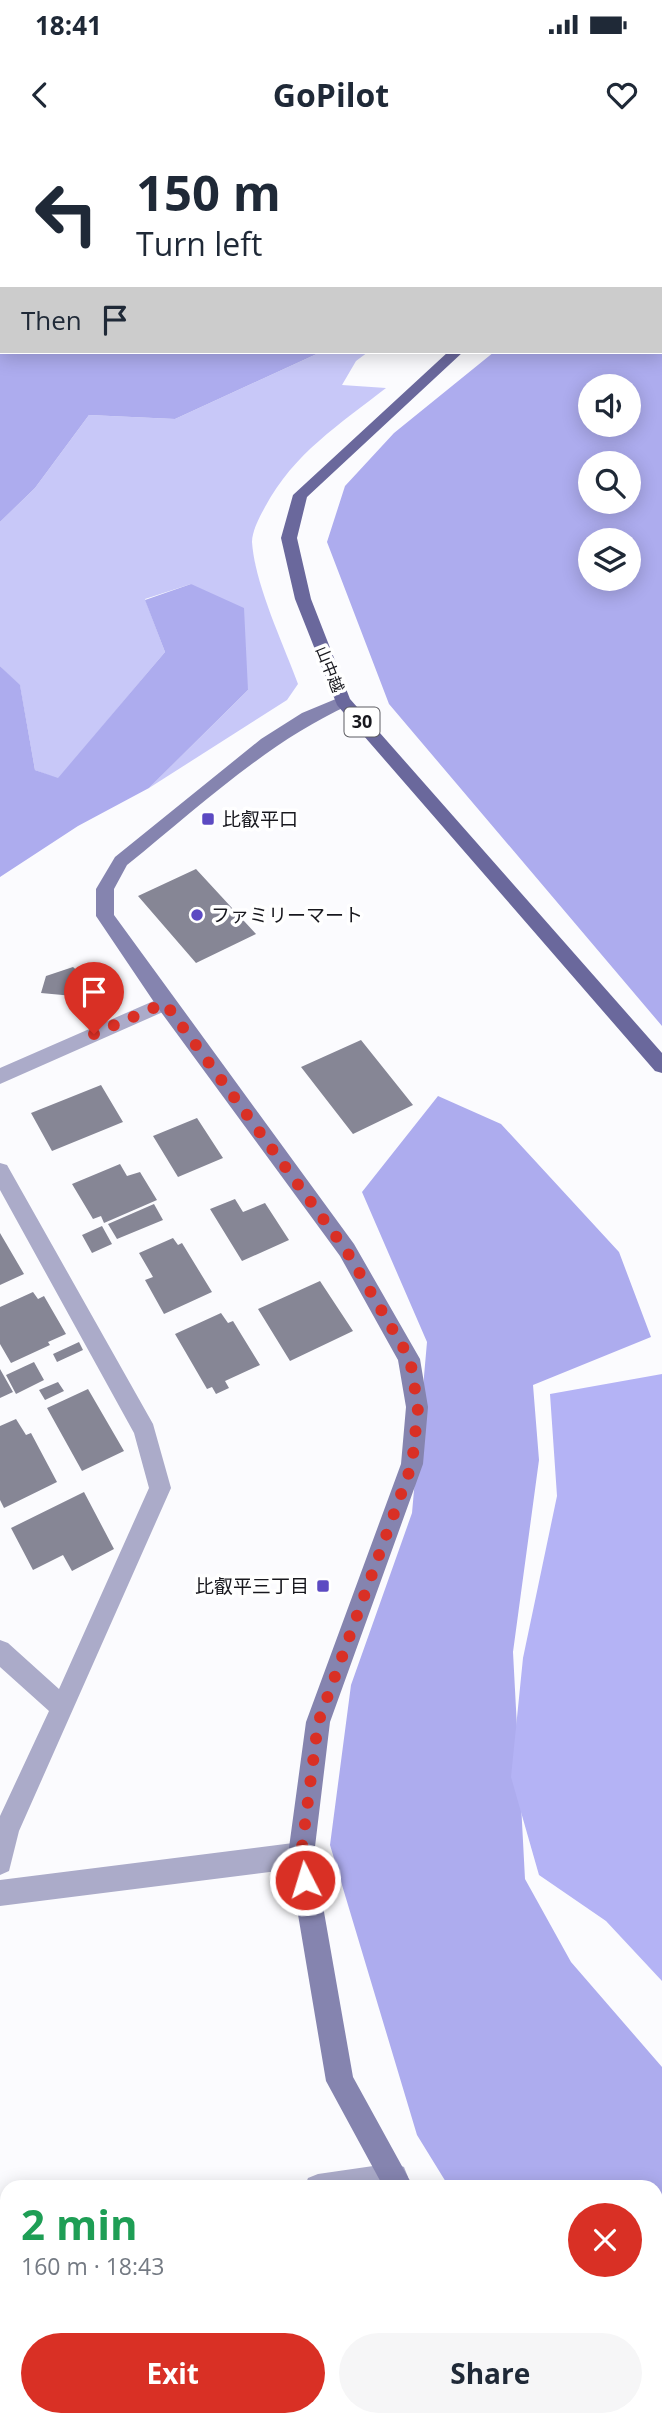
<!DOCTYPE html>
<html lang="en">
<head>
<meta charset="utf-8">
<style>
  body { margin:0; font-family:"Open Sans","Noto Sans JP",sans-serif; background:#f6f6f7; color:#1f2937; height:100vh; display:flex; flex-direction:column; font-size:26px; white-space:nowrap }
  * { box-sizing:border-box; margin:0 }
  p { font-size:23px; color:#747a83 }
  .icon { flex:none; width:38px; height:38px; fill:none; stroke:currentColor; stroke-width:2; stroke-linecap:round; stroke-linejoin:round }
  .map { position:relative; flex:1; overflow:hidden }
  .side { position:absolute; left:0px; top:2040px; width:663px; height:247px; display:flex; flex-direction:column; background:#fff; border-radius:21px 21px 0 0; box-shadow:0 4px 18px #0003 }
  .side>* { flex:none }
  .hud { position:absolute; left:0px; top:0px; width:663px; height:214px; box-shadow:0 4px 18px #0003; background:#fff; color:#1f2937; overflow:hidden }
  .controls { position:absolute; left:578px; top:234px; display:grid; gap:14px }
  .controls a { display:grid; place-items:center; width:63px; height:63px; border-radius:50%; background:#fff; box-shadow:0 4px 18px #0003; font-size:35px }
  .pin { position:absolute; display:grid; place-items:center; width:60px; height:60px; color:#fff; margin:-72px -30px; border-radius:50% 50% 50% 0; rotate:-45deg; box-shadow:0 0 7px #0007 }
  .pin .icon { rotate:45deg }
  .me { position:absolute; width:77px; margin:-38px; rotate:355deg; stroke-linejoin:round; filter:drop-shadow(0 0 5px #0008) }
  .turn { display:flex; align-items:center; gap:24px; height:147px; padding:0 21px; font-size:32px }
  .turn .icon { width:91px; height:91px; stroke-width:2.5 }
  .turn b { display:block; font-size:49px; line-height:60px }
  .then { display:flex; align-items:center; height:66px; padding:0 21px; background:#0003; gap:14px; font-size:26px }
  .round { display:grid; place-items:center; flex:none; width:74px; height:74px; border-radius:37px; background:#f6f6f7 }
  .headline { display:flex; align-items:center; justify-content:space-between; height:119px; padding:0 21px }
  h1 { font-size:42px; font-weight:700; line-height:52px; color:#1e9e55 }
  .button { display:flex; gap:14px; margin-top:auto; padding:14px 21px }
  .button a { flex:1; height:80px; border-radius:42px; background:#d93025; color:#fff; font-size:28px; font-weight:700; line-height:80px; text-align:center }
  .button a+a { background:#f6f6f7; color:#1f2937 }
  .status { display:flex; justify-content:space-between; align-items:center; height:49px; padding:0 35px; background:#fff; direction:ltr }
  .status svg { height:19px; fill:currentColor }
  header { display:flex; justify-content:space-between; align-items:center; height:91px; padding:0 21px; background:#fff; font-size:32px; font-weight:700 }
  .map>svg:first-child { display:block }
</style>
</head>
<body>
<div class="status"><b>18:41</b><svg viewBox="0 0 49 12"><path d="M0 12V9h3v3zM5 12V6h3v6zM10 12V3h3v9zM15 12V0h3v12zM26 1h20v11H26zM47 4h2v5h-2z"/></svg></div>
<header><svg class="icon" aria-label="back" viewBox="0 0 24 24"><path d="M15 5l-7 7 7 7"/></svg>GoPilot<svg class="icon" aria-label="heart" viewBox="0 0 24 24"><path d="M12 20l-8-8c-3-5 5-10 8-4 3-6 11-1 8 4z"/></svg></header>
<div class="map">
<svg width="662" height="2287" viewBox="0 0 662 2287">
  <rect width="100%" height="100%" fill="#fbfbfe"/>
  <!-- green -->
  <path fill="#c8c8f8" d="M42,0h310l-2,2z
    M321,212h47l-12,9 -14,24 44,3c-47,37 -92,65 -121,119 -5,9 -13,24 -13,35 3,43 31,101 46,142l-11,16 -138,88 99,-98 -57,-106 -46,15 20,53 -107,127 -23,-9 -15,-84 -20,-20v-144l35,-34 54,-73 86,4z"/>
  <!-- forest -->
  <path fill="#adacee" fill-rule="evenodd" d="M0,0l44,2h-42v210h319l-146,67 -86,-4 -54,73 -35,34z
    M427,0h235v886l-273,-322 -62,-162 18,-56 49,-53 100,-81h168v-210zM590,247h38v38h-38zM590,324h38v38h-38zM590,401h38v38h-38z
    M191,444l53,24 4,82 -99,98 -71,38 -78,51v-211l20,19 15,85 23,8 107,-126 -20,-52z
    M438,956l63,28 118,128 32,85 -118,48 6,75 -26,192 12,227 46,83 91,105v291l-6,-3v-167l-207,-1 -32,-52 -87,-290 21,-160 61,-172 15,-171 -65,-150z"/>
  <!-- water -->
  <path fill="#b4b3f5" d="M662,1234v607l-56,-60 -67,-46 -28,-98 12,-119 34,-162 -7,-102z"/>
  <!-- building -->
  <path fill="#868695" d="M196,729l60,65 -60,29 -58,-67z
    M73,827l16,14 -5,16 -43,-4 5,-17z
    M361,900l52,65 -60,29 -52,-67z
    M101,945l22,37 -71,29 -21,-38z
    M197,978l26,40 -45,19 -25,-41z
    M120,1024l7,12 13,-4 17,28 -53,23 -3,-7 -8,3 -21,-35z
    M235,1059l8,13 22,-9 24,37 -47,21 -32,-52z
    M154,1064l9,16 -46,19 -9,-15z
    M102,1086l10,18 -20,9 -10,-18z
    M0,1093l24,41 -24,11z
    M173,1098l5,7 4,-2 30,49 -48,22 -19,-34 8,-3 -14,-24z
    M320,1141l33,50 -63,30 -32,-52z
    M33,1152l5,7 6,-3 22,38 -18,8 2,3 -39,18 -11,-19v-37z
    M221,1173l7,10 5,-2 27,44 -35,16 4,7 -13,6 -4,-7 -5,2 -32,-55z
    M79,1202l4,8 -26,12 -4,-8z
    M34,1222l10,18 -28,14 -10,-19z
    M0,1229l13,23 -13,6z
    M58,1242l6,9 -19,9 -6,-10z
    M88,1249l36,62 -42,20 -35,-63z
    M16,1279l10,16 5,-2 26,49 -53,26 -4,-8v-74z
    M84,1352l30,57 -42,22 -9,-16 -30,15 -22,-42z
    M7,2157v123h37v7h-44v-129z
    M59,2280h33v7h-33z
    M365,2280h76l1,7h-104v-4z"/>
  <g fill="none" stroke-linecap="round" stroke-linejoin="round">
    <!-- street -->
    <path fill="#ababc9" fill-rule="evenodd" d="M165,856l7,2 2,5 -2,5 -172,76v-16z
      M0,1023l7,2 146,259 18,64 -152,343 -10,40 -9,4v-59l49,-105 -49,-44v-27l8,3 51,46 90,-201 -15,-55 -134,-243z
      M301,1702l9,4 4,9 -4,9 -9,4 -301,38v-26z
      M394,2023l10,4 4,10 -6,11h-98l4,-10 10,-4z
      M7,2077v28l-7,1v-28z"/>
    <!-- secondary -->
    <path fill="#8584af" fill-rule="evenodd" d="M343,556l8,5 -2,4c-83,38 -151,103 -222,160l-13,24v26l240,329 66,115 8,48 -5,57 -93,258 -16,133 39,222 61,111h-30l-58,-107 -38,-226 18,-133 95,-258 5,-57 -8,-47 -58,-104 -182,-248 -62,-92v-27l19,-32 146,-118 41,-26z
      M539,2280h32l3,7h-32z"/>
    <!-- primary -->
    <path fill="#6a689c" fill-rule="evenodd" d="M408,0h15l1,2h-15z
      M448,212h15l-156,145 -10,41 14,61 39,100 312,354v20l-7,-2 -318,-366 -42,-106 -14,-61 12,-43z"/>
  </g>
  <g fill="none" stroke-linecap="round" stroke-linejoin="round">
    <!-- route -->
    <path stroke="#d93025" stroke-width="12" stroke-dasharray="0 21.6" d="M94,894l71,-31 181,247 64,109 8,49 -6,56 -94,259 -17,132 4,25"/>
  </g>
  <!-- markers -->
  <g fill="#5c4ac2" stroke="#fff" stroke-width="2.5">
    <rect x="201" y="672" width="14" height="14" rx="3.5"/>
    <circle cx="197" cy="775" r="7"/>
    <rect x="316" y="1439" width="14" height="14" rx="3.5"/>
  </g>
  <g text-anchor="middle" stroke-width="7" stroke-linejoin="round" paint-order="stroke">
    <!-- far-street labels -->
    <g font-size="16" fill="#18181e" stroke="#fff">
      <text transform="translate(330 529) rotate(68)" y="6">山中越</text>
    </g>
    <!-- shield labels -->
    <rect fill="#fff" stroke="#5d5d62" stroke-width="2" x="344.5" y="567.5" width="35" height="29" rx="5"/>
    <g font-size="18" font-weight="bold" fill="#18181e">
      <text x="362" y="588">30</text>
    </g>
    <!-- poi labels -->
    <g font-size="19" fill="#18181e" stroke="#fff" text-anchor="start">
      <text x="222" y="686">比叡平口</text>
      <text x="211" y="782">ファミリーマート</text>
      <text x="309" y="1453" text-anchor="end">比叡平三丁目</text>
    </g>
  </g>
</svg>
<div class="controls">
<a><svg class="icon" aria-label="sound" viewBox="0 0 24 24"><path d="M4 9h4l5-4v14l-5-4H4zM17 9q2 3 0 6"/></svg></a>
<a><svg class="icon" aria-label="search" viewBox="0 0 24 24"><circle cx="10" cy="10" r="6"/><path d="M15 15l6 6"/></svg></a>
<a><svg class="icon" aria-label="layers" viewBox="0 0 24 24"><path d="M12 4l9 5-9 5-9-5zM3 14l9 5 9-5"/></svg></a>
</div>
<div class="pin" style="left:94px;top:894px;background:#d93025"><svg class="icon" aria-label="arrive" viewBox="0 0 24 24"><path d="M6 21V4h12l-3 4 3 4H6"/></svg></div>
<svg class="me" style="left:305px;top:1740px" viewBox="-20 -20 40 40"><circle r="17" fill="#d93025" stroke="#fff" stroke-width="3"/><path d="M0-11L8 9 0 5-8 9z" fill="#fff"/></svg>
<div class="hud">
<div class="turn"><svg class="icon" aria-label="left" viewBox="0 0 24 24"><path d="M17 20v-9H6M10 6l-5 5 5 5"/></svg><div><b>150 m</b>Turn left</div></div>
<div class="then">Then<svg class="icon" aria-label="arrive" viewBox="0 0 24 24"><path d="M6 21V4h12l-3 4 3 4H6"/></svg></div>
</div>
<section class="side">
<div class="headline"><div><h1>2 min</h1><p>160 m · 18:43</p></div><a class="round" style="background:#d93025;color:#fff"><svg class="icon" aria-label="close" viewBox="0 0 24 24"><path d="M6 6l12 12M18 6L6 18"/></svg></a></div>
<div class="button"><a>Exit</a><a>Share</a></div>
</section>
</div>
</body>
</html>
